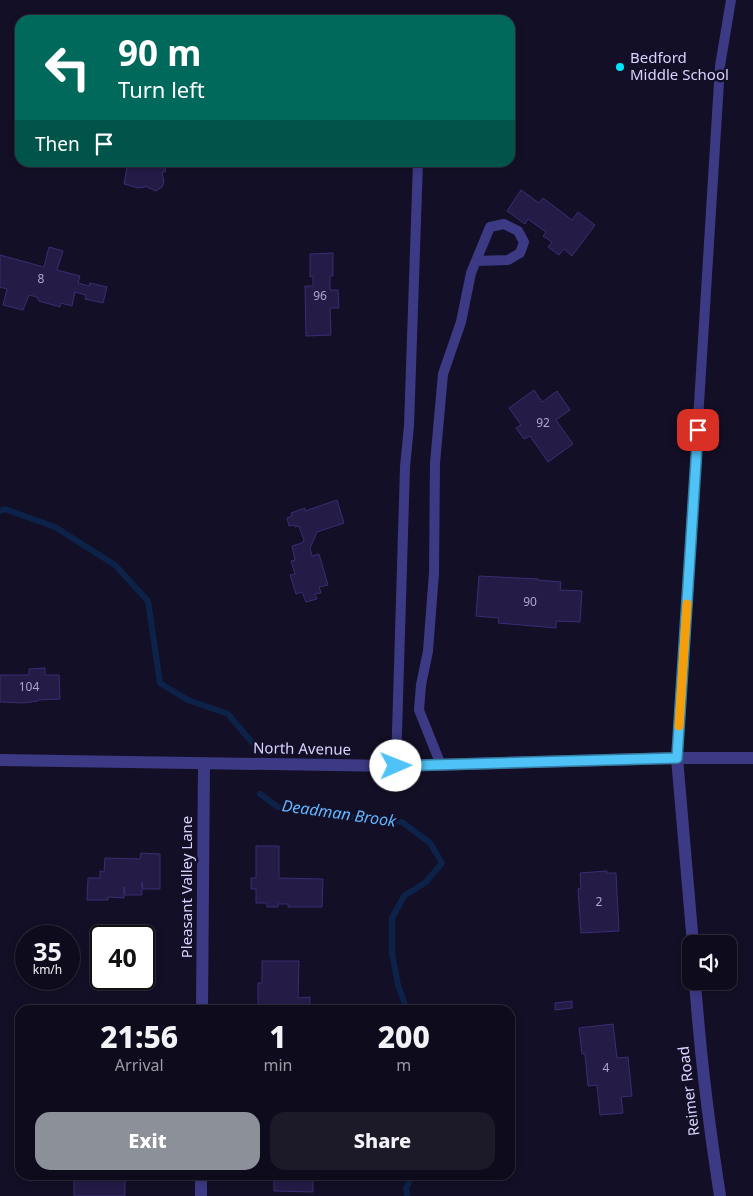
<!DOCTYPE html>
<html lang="en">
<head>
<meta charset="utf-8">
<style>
  body { margin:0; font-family:"Noto Sans",sans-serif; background:#1c1929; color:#f1f3f6; height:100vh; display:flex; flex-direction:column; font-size:19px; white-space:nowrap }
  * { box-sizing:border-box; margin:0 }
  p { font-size:16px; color:#9b9ba3 }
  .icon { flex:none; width:28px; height:28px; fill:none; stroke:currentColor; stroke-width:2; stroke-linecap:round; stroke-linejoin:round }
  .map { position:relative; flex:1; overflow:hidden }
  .details { position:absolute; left:15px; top:1005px; width:500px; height:175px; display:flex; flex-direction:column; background:#0e0b1c; border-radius:15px; box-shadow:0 2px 8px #0003,0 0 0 1px #2e2b3b }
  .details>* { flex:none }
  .top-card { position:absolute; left:15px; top:15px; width:500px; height:152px; border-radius:15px; box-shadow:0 2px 8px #0003,0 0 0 1px #2e2b3b; background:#00695c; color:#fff; overflow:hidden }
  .controls { position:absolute; left:682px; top:935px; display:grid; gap:10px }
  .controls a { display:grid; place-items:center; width:55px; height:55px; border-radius:10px; background:#0e0b1c; box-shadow:0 2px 8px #0003,0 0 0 1px #2e2b3b; font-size:25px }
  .speed { position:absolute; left:15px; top:925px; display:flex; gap:10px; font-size:25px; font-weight:700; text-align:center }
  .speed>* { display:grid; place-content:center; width:65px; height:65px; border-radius:50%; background:#0e0b1c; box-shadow:0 2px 8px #0003,0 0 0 1px #2e2b3b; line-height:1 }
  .speed small { font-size:12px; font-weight:400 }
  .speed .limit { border:2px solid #111; border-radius:8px; background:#fff; color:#111 }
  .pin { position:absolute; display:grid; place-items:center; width:42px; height:42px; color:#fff; margin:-21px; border-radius:10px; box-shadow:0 2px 8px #0006 }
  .me { position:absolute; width:55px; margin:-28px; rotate:89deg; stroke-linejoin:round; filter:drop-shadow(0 0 4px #0008) }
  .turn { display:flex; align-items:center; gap:18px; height:105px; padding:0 20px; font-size:22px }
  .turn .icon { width:65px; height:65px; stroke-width:2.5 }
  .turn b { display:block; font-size:35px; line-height:42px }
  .then { display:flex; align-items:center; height:48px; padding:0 20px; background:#0003; gap:10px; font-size:19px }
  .eta { display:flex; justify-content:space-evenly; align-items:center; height:85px; text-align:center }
  .eta b { font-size:30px; font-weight:800; line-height:35px }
  .cta { display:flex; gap:10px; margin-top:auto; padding:10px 20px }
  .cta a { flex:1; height:58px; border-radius:15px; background:#8c9099; color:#fff; font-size:20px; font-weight:800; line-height:58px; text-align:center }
  .cta a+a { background:#1c1929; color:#f1f3f6 }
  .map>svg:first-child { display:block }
</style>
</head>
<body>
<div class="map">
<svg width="753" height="1196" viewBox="0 0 753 1196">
  <rect width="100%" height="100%" fill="#130f26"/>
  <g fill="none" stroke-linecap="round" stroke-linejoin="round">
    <!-- stream -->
    <path stroke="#0c2248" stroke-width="6" d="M0,511l5,-2 50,18 60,38 33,36 12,82 28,17 40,14 33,39
      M260,794l18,13 90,12 34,3 28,21 12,20 -16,19 -22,14 -12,22v35l6,32 9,25
      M407,1196l-1,-8 7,-13"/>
  </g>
  <!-- building -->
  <path fill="#241b47" stroke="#3b2d73" d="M128,162h38l-1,10h-3l2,10 -2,5 -6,4 -11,-5v1l-7,1 -14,-4z
    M521,190l18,13 4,-5 29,22 6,-8 17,13 -23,31 -8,-7 -5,6 -11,-8 4,-5 -9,-6 3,-4 -18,-13 -3,5 -18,-13z
    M49,247l14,4 -6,19 23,6 -2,7 11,3 1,-3 17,4 -4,16 -18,-4 1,-4 -11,-3 -3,14 -11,-3 -1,4 -21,-6 -2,-4 -8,-2 -6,15 -20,-5 4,-16 -7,-2v-32l44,12z
    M333,253v23h-3v14h8l1,18h-9l1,27 -25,1 -1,-50h8v-10l-3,1v-23z
    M534,390l8,12 15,-11 13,19 -14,10 17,24 -25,18 -18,-26 -6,3 -8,-11 5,-3 -12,-17z
    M337,500l7,23 -27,9 -7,16 2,8 7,-2 9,31 -9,2 2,6 -6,1 2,5 -11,3 -4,-10 -6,2 -6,-19 5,-1 -4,-13 4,-1 -3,-14 10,-3 2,-3 -5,-14 -4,1 -1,-2 -5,1 -2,-8 5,-2 -1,-3 14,-5v3z
    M479,576l59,3v1l23,2 -1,8 22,1 -2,31 -24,-1v7l-58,-5 1,-5 -23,-2z
    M45,668v7h14l1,24 -22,1v1l-15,2 -23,-1v-27h29v-6z
    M256,846h23v32l44,1 -1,28h-34v-3h-10v3h-11v-4h-11v-14h-5v-11h5z
    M141,853l19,1v35h-17l-1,-7v13h-17l-1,-8v11l-16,-1v3h-21l1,-22h12v-7l4,1 1,-14 35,1z
    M607,871v2h9l3,58 -38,2 -3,-44 3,-1 -1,-15z
    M262,961h37l-1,37 12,-1v13h-52v-27h4z
    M572,1001v7l-17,2v-7z
    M613,1024l4,34 11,-1 4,39 -11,1 2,16 -23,2 -3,-30 -9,1 -3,-32h-3l-3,-26z
    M274,1175h39v17l-39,-1z
    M74,1177h23v2l28,1v16h-51z"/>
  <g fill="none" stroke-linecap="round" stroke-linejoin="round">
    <!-- service -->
    <path stroke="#3d3a85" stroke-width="10" d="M677,758l43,-692 11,-66
      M441,765l-22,-55 2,-25 7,-34 6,-78 1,-110 8,-89 18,-52 10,-49 19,-46 14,-3 14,7 6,11 -4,11 -12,7 -32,1
      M396,766l9,-299 4,-41 9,-264"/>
    <!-- minor -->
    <path stroke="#3d3a85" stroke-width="12" d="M677,758l16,186
      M695,981c5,72 14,144 25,215
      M202,1010l2,-246
      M201,1196v-21"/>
    <!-- tertiary -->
    <path stroke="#3d3a85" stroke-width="12" d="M0,760l396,6 281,-8h76"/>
  </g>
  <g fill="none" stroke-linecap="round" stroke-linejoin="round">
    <defs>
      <path id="route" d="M396,766l281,-8 21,-328"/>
    </defs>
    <!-- route casing -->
    <use href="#route" stroke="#337fa1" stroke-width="12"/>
    <!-- route -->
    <use href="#route" stroke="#4fc3f7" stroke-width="9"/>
    <!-- slow -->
    <path stroke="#f59e0b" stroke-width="9" d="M679,726l8,-122"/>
  </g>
  <!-- markers -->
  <circle fill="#00e5ff" stroke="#130f26" stroke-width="2" cx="620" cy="67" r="5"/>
  <g text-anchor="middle" stroke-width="5" stroke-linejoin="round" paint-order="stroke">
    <!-- number labels -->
    <g font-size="12" fill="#aca6d1">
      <text x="41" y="283">8</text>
      <text x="320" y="300">96</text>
      <text x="543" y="427">92</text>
      <text x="530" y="606">90</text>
      <text x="29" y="691">104</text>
      <text x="599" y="906">2</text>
      <text x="606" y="1072">4</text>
    </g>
    <!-- poi labels -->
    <g font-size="15" fill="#d9d4ff" stroke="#130f26" text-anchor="start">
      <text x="630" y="63">Bedford<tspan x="630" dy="17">Middle School</tspan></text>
    </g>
    <!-- street labels -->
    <g font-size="15" fill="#d9d4ff" stroke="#130f26">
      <text transform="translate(302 749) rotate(1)" y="5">North Avenue</text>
      <text transform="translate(187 887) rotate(-90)" y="5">Pleasant Valley Lane</text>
      <text transform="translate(689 1091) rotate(-97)" y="5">Reimer Road</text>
    </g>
    <!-- water labels -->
    <g font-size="16" font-style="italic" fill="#62b6ff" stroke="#130f26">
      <text transform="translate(339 813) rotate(8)" y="6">Deadman Brook</text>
    </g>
  </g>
</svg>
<div class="controls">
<a><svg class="icon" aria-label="sound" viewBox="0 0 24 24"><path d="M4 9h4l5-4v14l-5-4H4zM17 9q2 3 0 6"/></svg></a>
</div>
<div class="speed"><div>35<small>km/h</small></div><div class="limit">40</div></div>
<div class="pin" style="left:698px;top:430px;background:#d93025"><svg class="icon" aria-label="arrive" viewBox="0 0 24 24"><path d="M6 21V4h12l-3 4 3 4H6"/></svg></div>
<svg class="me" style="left:396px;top:766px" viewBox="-20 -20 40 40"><circle r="19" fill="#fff"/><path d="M0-13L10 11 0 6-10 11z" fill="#4fc3f7"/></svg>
<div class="top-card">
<div class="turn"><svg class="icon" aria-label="left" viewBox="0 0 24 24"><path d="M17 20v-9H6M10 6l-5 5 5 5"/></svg><div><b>90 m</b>Turn left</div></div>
<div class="then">Then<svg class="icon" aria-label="arrive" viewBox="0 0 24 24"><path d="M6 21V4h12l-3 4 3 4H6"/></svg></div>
</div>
<section class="details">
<div class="eta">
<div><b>21:56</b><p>Arrival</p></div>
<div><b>1</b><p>min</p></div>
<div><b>200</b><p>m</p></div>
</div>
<div class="cta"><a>Exit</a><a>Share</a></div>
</section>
</div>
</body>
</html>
